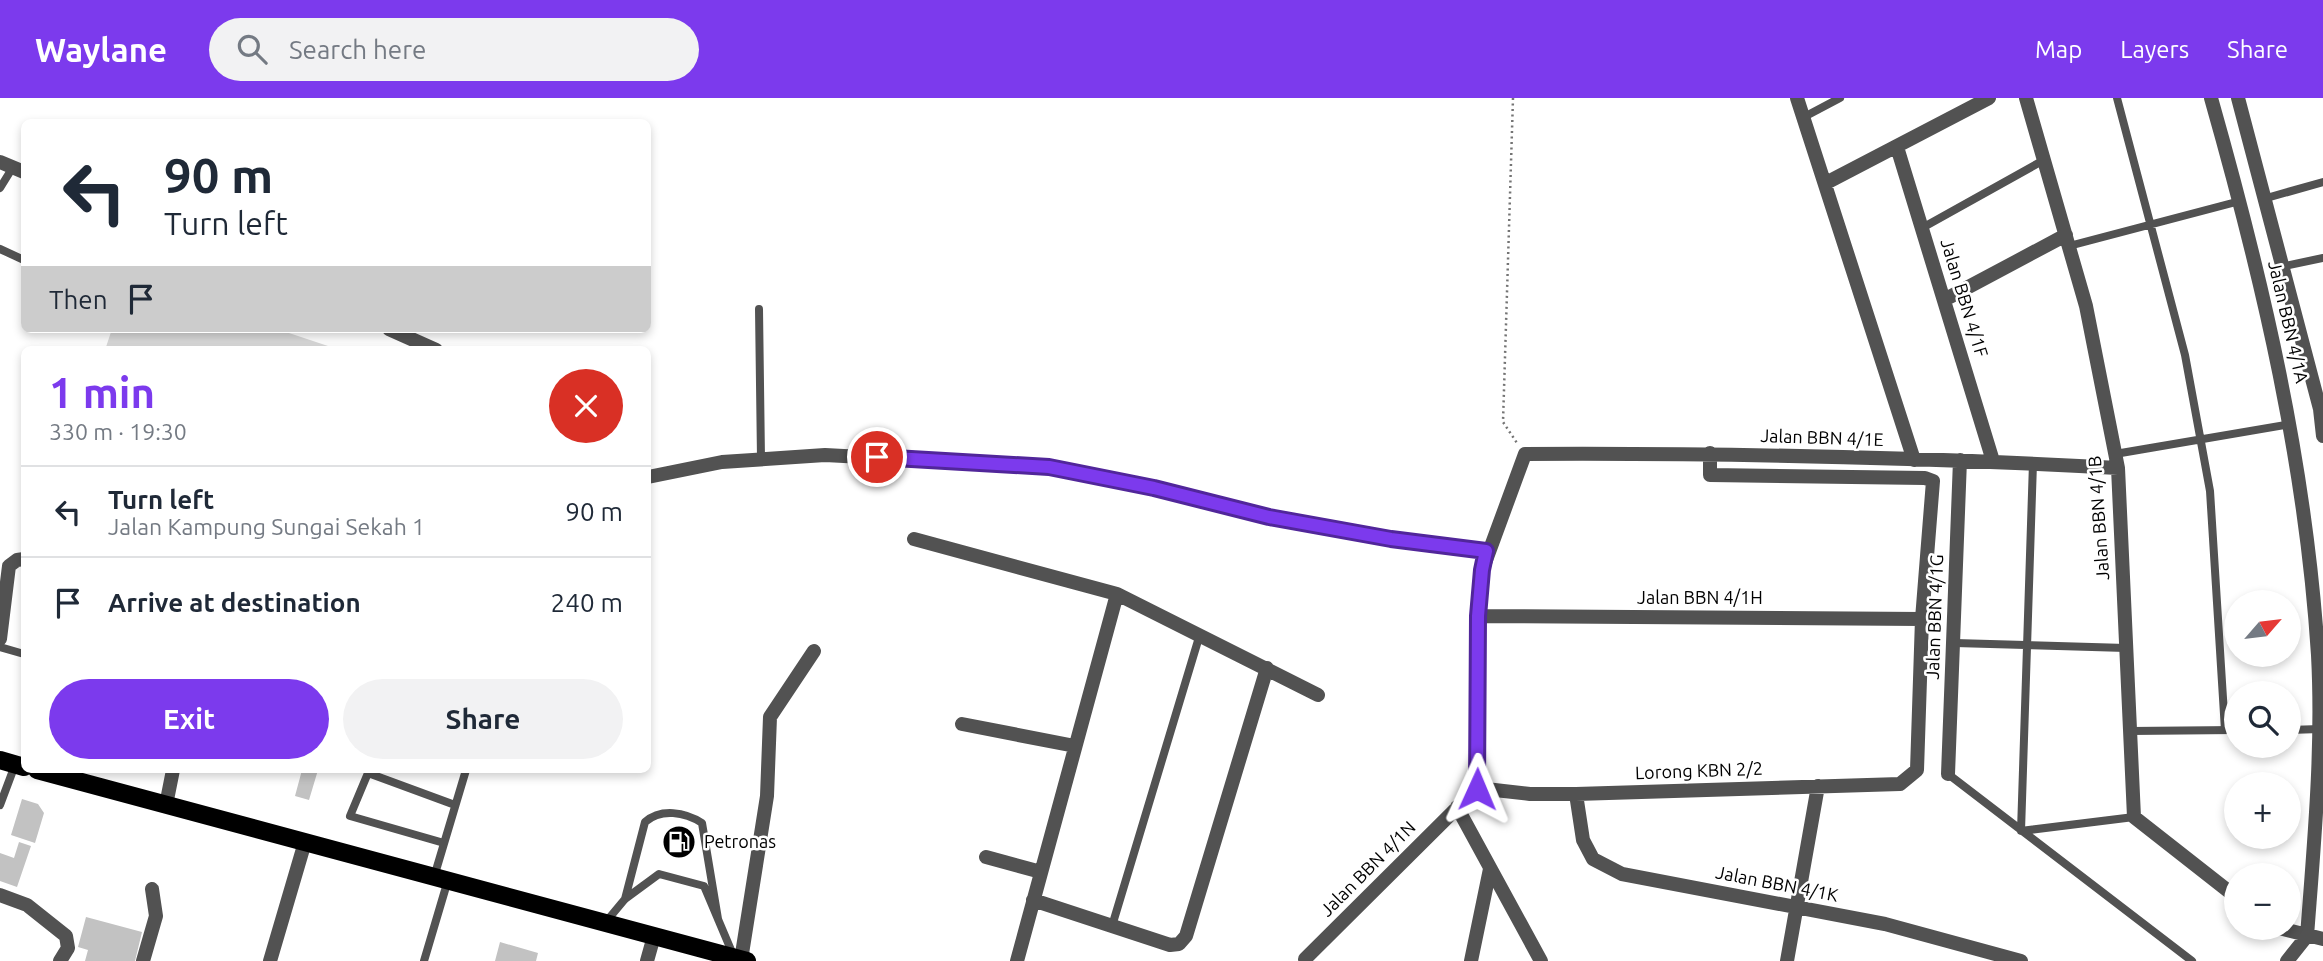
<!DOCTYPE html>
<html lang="en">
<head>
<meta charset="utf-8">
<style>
  body { margin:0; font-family:Ubuntu,sans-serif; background:#f2f2f3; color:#1f2937; height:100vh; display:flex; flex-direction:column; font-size:26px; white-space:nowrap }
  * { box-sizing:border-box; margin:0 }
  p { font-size:23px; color:#747a83 }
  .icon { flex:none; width:38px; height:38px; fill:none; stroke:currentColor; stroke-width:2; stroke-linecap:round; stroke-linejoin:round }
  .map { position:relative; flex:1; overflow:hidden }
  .sheet { position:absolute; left:21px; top:248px; width:630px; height:427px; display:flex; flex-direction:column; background:#fff; border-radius:10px; box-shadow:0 4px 10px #0003 }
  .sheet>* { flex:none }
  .top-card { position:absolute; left:21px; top:21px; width:630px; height:214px; border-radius:10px; box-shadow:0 4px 10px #0003; background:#fff; color:#1f2937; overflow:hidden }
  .needle { width:46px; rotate:62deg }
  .buttons { position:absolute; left:2224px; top:492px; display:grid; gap:14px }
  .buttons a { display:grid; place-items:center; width:77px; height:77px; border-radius:50%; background:#fff; box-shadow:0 4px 10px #0003; font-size:35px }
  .pin { position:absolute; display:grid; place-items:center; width:60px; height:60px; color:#fff; margin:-30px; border:4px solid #fff; border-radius:50%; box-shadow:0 2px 7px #0007 }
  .me { position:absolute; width:77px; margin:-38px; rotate:1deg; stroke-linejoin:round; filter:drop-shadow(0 0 5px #0008) }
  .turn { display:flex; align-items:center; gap:24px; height:147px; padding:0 28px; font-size:32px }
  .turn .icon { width:91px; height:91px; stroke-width:2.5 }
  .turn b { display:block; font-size:49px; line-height:60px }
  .then { display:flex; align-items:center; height:66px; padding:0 28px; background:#0003; gap:14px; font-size:26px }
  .round { display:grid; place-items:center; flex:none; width:74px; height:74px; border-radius:37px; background:#f2f2f3 }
  .headline { display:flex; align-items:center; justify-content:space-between; height:119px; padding:0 28px }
  h1 { font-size:42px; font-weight:700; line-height:52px; color:#7c3aed }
  .primary-button { display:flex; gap:14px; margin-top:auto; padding:14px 28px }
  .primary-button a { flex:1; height:80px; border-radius:42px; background:#7c3aed; color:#fff; font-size:28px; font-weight:700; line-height:80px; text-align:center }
  .primary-button a+a { background:#f2f2f3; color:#1f2937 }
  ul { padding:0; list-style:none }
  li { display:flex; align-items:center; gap:21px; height:91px; padding:0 28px; border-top:2px solid #e0e1e3 }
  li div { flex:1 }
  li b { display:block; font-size:26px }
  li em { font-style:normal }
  header { display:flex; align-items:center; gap:42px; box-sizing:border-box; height:98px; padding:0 35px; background:#7c3aed; color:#fff }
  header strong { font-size:33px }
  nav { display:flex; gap:38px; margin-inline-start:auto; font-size:24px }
  .search { width:490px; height:63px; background:#f2f2f3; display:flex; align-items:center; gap:18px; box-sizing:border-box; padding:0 24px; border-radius:38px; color:#747a83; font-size:26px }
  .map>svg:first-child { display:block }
</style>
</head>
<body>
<header>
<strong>Waylane</strong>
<div class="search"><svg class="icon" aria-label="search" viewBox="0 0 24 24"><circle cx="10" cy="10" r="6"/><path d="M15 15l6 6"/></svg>Search here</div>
<nav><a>Map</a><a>Layers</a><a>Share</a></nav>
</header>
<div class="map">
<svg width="2323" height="863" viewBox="0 0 2323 863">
  <rect width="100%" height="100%" fill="#fff"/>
  <!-- green -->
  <path fill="#d9d9d9" d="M112,231h165l63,21h-235z"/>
  <!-- building -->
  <path fill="#c2c2c2" d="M302,672h16l-9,30 -14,-4z
    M22,701l16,5 6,9 -9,30 -24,-8z
    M19,744l12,4 -14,41 -17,-6v-28l14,5z
    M86,819l56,15 -7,29h-50l3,-11 -10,-3z
    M500,844l38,11 -2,8h-41z"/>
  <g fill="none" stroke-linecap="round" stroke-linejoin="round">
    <!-- path -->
    <path stroke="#747474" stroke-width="2.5" stroke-dasharray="2 3.5" stroke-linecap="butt" d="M1513,0l-10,324 14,21"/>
    <!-- lane -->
    <path stroke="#525252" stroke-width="8" d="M2117,0l68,257 25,136 15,239
      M1804,19l36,-19
      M0,90l13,-21
      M2263,101l60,-17
      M1922,130l122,-68
      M2069,148l171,-45
      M0,151l24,11
      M2280,169l43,-9
      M759,211l2,150
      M2115,356l176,-30
      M2033,365l-12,368 113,-14
      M1955,545l171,5
      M0,549l24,7
      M2289,632l31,-1
      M2130,633l106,-1
      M1948,676l244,187
      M0,707l15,-40
      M444,745l-94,-27 18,-43 87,32
      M434,779l32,-107
      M625,801l20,-77c16,-14 40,-10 57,1l16,96
      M605,825l20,-24 34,-25 45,12 30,71
      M1112,828l88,-292
      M424,863l24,-81"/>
    <!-- street -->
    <path stroke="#525252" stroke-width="14" d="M1797,0l117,362
      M2026,0l60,208 32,162 16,349 102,80
      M2211,0c52,183 95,367 107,557 5,94 -4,188 -11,281l-20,25
      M2238,0l82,311 3,27
      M1897,49l96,314
      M0,64l24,10
      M1826,85l163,-85
      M1944,202l122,-65
      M389,231l47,21
      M648,379l74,-15 103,-7 224,12 105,21 115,29 122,22 95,12
      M914,441l203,55 201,101
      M1478,518l444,3
      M0,541l9,-73 8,-6 7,-1
      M962,626l113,22
      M1948,676l12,-314
      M1477,690l53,6h46l324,-10 17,-14 5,-151 11,-138 -8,-3 -215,-3v-22
      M1576,696l7,46 10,19 29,15 263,50 136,37
      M166,707l7,-35
      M1457,709l84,154
      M986,759l55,15
      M0,797l27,10 39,31 2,12 -8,13
      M1033,802l137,45 9,-1 7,-8 81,-268
      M2279,830l44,11
      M1305,861l172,-171 1,-172 4,-45 43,-117c197,-1 395,3 593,14
      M741,862l26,-164 3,-79 44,-66
      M143,863l13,-45 -4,-27
      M270,863l35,-119
      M647,863l7,-25
      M1017,863l100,-367
      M1471,863l19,-92
      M1787,863l31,-175"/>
    <!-- primary -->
    <path stroke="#000" stroke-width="18" d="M0,662l24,7
      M37,672l710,191"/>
  </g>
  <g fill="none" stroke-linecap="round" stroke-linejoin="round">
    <defs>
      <path id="route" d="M877,359l172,10 105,21 115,29 122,22 95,12 -4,19 -4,46 -1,173"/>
    </defs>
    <!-- route casing -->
    <use href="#route" stroke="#51269a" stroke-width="18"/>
    <!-- route -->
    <use href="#route" stroke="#7c3aed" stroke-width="12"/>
  </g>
  <!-- icons -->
  <defs>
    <symbol id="fuel-disc" viewBox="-11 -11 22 22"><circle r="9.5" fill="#000" stroke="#fff"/><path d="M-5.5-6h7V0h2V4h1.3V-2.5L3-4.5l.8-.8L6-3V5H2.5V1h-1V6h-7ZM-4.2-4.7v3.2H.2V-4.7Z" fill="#fff"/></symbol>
  </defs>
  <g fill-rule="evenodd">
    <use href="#fuel-disc" x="660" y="725" width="38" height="38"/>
  </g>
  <g text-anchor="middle" stroke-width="5" stroke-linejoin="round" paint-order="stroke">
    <!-- street labels -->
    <g font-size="18" fill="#000" stroke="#fff">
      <text transform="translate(1964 200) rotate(73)" y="6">Jalan BBN 4/1F</text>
      <text transform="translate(2288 224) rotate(77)" y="6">Jalan BBN 4/1A</text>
      <text transform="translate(1822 340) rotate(2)" y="6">Jalan BBN 4/1E</text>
      <text transform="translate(2099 420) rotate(-94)" y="6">Jalan BBN 4/1B</text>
      <text x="1700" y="506">Jalan BBN 4/1H</text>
      <text transform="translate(1935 519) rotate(-88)" y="6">Jalan BBN 4/1G</text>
      <text transform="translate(1699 673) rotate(-2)" y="6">Lorong KBN 2/2</text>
      <text transform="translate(1368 771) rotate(-45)" y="6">Jalan BBN 4/1N</text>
      <text transform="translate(1777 786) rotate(11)" y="6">Jalan BBN 4/1K</text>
    </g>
    <!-- poi labels -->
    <g font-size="18" fill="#000" stroke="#fff" text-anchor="start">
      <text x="704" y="750">Petronas</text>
    </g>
  </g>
</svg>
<div class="buttons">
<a><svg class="needle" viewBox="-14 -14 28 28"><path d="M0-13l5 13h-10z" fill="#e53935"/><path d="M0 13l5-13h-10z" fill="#747a83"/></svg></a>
<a><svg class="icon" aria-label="search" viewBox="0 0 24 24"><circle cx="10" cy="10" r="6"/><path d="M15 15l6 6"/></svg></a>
<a>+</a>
<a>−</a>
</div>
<div class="pin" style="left:877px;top:359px;background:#d93025"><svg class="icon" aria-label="arrive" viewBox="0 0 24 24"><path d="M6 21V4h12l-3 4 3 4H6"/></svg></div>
<svg class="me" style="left:1477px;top:691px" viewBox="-20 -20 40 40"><path d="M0-17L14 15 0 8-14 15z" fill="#7c3aed" stroke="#fff" stroke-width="4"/></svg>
<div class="top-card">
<div class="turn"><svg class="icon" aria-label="left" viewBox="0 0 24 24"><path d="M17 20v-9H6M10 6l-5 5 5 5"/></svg><div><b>90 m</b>Turn left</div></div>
<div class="then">Then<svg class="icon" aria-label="arrive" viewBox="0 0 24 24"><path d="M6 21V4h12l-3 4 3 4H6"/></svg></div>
</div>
<section class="sheet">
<div class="headline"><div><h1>1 min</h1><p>330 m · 19:30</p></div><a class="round" style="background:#d93025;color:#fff"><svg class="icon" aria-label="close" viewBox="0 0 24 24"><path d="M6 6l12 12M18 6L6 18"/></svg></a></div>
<ul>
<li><svg class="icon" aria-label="left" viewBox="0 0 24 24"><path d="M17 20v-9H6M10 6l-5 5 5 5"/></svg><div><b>Turn left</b><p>Jalan Kampung Sungai Sekah 1</p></div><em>90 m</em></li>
<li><svg class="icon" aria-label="arrive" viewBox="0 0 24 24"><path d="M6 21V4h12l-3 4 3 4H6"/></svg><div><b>Arrive at destination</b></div><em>240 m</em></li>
</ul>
<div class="primary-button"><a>Exit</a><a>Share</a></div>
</section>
</div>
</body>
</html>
